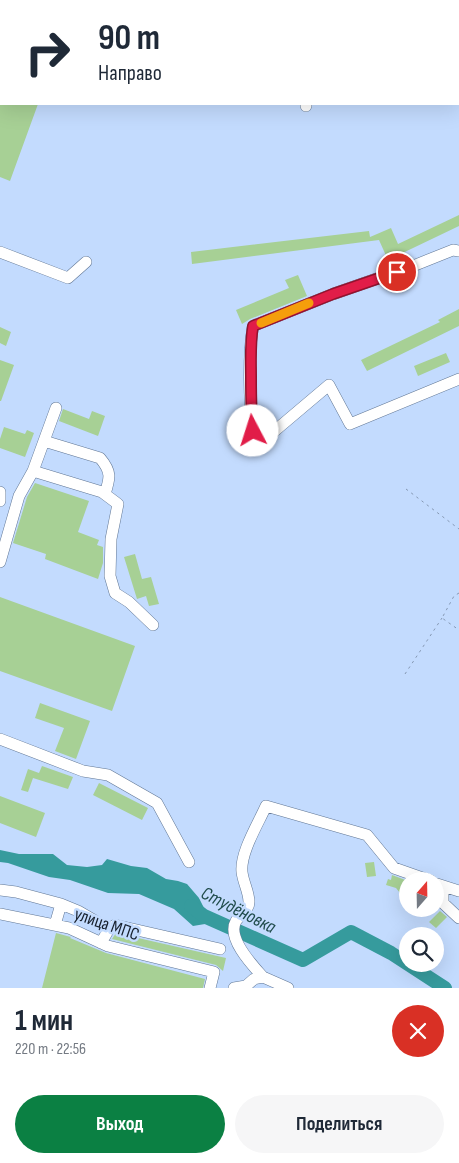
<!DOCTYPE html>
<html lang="ru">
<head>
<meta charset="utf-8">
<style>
  body { margin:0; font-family:"Sofia Sans Condensed",sans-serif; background:#f6f6f7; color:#1f2937; height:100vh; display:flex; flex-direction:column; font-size:19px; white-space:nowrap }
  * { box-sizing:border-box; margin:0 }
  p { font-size:16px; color:#747a83 }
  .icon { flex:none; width:28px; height:28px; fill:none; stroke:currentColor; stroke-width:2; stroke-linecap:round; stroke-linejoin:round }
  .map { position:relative; height:988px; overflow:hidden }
  .drawer { display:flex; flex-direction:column; background:#fff; flex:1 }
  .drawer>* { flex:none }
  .guide { position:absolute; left:0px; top:0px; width:460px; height:105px; box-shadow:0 5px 20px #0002; background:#fff; color:#1f2937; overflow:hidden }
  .needle { width:32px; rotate:20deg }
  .tools { position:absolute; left:399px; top:872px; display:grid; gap:10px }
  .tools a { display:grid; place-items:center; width:45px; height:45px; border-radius:50%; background:#fff; box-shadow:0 5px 20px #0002; font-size:25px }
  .pin { position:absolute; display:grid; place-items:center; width:42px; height:42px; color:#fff; margin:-21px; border:2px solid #fff; border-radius:50%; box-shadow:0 1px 5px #0007 }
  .me { position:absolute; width:55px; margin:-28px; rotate:355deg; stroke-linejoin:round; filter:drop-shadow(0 0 4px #0008) }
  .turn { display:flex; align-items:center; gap:18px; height:105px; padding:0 15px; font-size:22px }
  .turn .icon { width:65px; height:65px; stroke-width:2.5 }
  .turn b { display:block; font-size:35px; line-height:42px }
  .round { display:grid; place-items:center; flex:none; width:52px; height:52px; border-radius:26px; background:#f6f6f7 }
  .overview { display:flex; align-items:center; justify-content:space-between; height:85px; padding:0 15px }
  h1 { font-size:30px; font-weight:700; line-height:38px }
  .cta { display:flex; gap:10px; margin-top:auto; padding:10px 15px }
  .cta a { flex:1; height:58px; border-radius:30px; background:#0b8043; color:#fff; font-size:20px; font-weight:700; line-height:58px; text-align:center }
  .cta a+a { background:#f6f6f7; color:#1f2937 }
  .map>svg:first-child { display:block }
</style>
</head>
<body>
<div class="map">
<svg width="459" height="988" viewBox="0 0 459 988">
  <rect width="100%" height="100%" fill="#c3dbfe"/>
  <!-- water -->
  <path fill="#369b9d" d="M0,850l19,4h34l14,11 20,2 15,-2 5,-6 24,7 16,2 19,11 12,2 9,3 12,14 7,14 -1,12 -12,2 -19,-17 -35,-15 -31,-1 -38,-13 -21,-3 -41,-14 -8,-1z"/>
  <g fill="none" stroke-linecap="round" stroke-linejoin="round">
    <!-- river -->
    <path stroke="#369b9d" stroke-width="14" d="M191,906l13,10 99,44 48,-28 40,21 54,35"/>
  </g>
  <!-- building -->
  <path fill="#a7d095" d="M0,104h38l-28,77 -10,-4z
    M459,215v11l-71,34 -9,-20 -187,24 -1,-12 178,-21 1,6 21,-9 7,16z
    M298,275l9,21 -57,23 -8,5 -6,-14 53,-22 -4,-8z
    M459,309v17l-92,45 -6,-11 79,-38 -2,-2z
    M0,327l11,5 -5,14 -6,-3z
    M446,353l4,9 -32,14 -4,-10z
    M0,360l14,5 -13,36h-1z
    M63,409l26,10 3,-8 13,5 -7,20 -39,-15z
    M4,427l21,7 2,-4 7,3 -9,24 -25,-9v-9z
    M35,483l54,18 -11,31 21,8 -2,5 6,2v16l-5,16 -53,-20 1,-5 -33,-11 14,-46z
    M135,554l7,25 9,-2 8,27 -10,2 -3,-10 -9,3 -13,-42z
    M0,597l135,49 -23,65 -112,-40z
    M40,703l50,18 -14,38 -21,-8 9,-23 -29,-10z
    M42,766l31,11 -5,12 -35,-11 -5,14 -7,-2 7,-21 11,4z
    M99,783l49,25 -6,12 -49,-25z
    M0,796l45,17 -9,24 -36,-14z
    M374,862l2,14 -9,1 -2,-14z
    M392,875l16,6v22l-12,-15 -10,-3 2,-6 3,1z
    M440,911l7,6 -11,11 -7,-6z
    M56,933l11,3 4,1 -1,1 36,15 99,26 -2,9h-161z
    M116,933l110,25 -3,13 -7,-6 -104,-26z"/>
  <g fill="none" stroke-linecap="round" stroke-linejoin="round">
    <defs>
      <path id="minor" d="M111,0l1,1
        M284,0l1,1
        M414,0v1
        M430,0l1,1
        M361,1l6,-1
        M306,104v2
        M459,251l-6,-1 -40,16 -80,28 -80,32c-5,29 -4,76 0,105l18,3 58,-49 21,39 109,-45
        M0,252l68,26 18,-16
        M44,441l56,17c12,14 10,20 5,36
        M33,471l69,21 16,12 -7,35 -1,37 5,17 14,9 24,23
        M0,492v9
        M0,562l19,-66 14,-25 23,-63
        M0,739l83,32 25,4 49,28 32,59
        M437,884l22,7
        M443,886v17l16,15
        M0,890l16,2 45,12 -6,21
        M61,904l17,7 31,18
        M0,914l69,14 39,18 106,26 -4,16
        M101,943l8,-14 6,-4 105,24
        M263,977c-10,-11 -37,-39 -27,-56 4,-7 13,-10 13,-19 0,-10 -6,-20 -7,-30 -2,-19 16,-48 24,-66l101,29 27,33 37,13
        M234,988l12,-2 8,-7 9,-2 25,11"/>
    </defs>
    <!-- minor casing -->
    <use href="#minor" stroke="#617795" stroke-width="12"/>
    <!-- path -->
    <path stroke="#8598b3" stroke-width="1" stroke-dasharray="2.5 4" stroke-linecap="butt" d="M406,489l53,40
      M459,593l-5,3 -12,22 17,12
      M405,674l37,-56"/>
    <!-- minor -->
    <use href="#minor" stroke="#fff" stroke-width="11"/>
  </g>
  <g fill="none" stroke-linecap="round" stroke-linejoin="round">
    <defs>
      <path id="route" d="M253,431c-2,-18 -2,-36 -2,-54 0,-17 -1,-34 2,-51l80,-32 64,-22"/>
    </defs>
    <!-- route casing -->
    <use href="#route" stroke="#92132f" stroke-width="12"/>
    <!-- route -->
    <use href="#route" stroke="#e11d48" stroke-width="9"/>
    <!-- slow -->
    <path stroke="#f59e0b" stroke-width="9" d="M261,323l48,-20"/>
  </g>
  <g text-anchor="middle" stroke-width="5" stroke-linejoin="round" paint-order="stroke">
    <!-- street labels -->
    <g font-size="18" fill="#161f2c" stroke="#c3dbfe">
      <text transform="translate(107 924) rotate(19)" y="6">улица МПС</text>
    </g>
    <!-- water labels -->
    <g font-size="19" font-style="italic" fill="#204c4c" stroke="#c3dbfe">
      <text transform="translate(239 909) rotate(27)" y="7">Студёновка</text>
    </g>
  </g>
</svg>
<div class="tools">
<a><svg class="needle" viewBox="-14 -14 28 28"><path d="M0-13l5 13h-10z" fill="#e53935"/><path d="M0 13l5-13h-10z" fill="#747a83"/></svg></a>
<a><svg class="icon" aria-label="search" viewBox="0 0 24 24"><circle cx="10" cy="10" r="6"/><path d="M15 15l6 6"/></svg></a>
</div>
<div class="pin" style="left:397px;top:272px;background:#d93025"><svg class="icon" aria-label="arrive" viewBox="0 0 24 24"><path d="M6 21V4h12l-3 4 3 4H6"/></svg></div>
<svg class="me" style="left:253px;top:431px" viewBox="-20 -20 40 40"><circle r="19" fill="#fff"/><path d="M0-13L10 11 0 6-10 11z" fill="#e11d48"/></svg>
<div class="guide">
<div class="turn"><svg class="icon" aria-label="right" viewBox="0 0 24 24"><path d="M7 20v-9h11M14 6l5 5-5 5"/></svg><div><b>90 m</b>Направо</div></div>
</div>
</div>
<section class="drawer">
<div class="overview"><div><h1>1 мин</h1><p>220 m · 22:56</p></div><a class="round" style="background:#d93025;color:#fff"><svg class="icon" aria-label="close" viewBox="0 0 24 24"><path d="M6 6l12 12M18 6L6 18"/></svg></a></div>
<div class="cta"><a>Выход</a><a>Поделиться</a></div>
</section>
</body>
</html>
